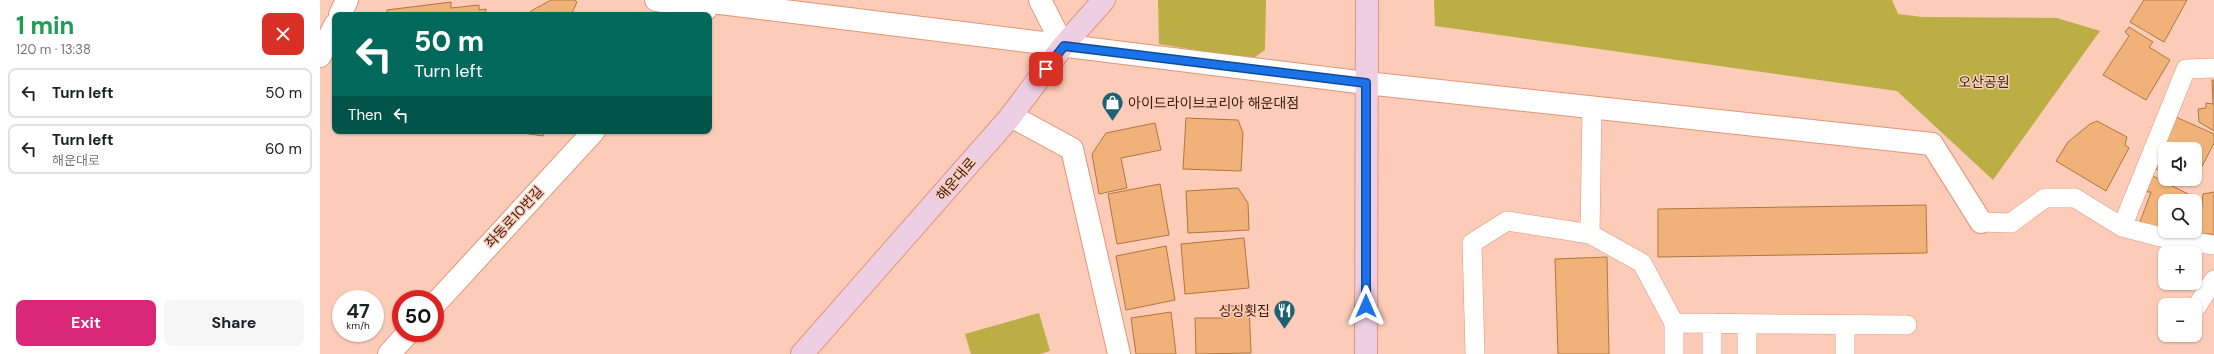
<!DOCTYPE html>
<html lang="en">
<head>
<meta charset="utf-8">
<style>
  body { margin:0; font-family:"DM Sans","Noto Sans KR",sans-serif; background:#f6f6f6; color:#202124; height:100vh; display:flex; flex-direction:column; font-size:15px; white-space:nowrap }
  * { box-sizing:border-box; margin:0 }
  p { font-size:13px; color:#757577 }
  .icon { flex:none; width:22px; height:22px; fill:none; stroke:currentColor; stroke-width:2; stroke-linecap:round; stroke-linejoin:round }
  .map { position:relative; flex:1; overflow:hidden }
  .drawer { display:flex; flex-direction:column; background:#fff; width:320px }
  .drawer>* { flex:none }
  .guide { position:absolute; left:12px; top:12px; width:380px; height:122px; border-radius:8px; box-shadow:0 1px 3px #0004; background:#00695c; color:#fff; overflow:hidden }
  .controls { position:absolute; left:1838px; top:142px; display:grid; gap:8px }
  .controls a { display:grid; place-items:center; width:44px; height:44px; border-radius:8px; background:#fff; box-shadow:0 1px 3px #0004; font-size:20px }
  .speed { position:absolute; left:12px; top:290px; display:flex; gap:8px; font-size:20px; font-weight:700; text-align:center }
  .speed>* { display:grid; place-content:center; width:52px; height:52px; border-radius:50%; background:#fff; box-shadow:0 1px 3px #0004; line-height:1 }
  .speed small { font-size:10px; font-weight:400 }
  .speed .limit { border:6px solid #d22; background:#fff; color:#111 }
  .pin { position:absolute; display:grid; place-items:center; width:34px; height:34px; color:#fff; margin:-17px; border-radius:8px; box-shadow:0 2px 6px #0006 }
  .me { position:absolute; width:44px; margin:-22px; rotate:0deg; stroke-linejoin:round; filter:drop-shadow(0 0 3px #0008) }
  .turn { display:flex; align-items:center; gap:14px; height:84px; padding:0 16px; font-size:18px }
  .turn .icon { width:52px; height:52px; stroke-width:2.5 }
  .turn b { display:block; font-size:28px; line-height:34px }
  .then { display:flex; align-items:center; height:38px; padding:0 16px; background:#0003; gap:8px; font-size:15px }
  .round { display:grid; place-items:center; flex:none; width:42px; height:42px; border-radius:8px; background:#f6f6f6 }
  .head { display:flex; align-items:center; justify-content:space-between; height:68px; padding:0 16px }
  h1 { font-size:24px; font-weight:700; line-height:30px; color:#1e9e55 }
  .action { display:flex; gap:8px; margin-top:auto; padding:8px 16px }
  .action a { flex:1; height:46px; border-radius:8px; background:#db2777; color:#fff; font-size:16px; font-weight:700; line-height:46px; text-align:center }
  .action a+a { background:#f6f6f6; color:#202124 }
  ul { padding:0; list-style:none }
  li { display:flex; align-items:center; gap:12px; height:50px; margin:0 8px 6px; padding:0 8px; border:2px solid #e0e0e0; border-radius:8px }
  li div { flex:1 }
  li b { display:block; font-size:15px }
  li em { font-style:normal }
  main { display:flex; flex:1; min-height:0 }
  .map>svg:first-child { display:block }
</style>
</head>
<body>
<main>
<section class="drawer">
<div class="head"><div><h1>1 min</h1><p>120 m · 13:38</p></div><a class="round" style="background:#d93025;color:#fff"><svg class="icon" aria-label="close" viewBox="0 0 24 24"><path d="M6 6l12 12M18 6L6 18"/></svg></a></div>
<ul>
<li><svg class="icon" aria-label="left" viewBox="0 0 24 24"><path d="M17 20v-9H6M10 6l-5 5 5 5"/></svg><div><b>Turn left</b></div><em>50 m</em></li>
<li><svg class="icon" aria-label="left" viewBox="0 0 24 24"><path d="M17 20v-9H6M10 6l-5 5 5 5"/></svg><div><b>Turn left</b><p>해운대로</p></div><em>60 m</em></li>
</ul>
<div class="action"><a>Exit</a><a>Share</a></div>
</section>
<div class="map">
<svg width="1894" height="354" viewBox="0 0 1894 354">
  <rect width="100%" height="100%" fill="#fcccb8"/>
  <!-- green -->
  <path fill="#bbae44" d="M838,0h108l-1,50 -13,9 -93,-15z
    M1114,0h458l6,14 24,3 135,1 43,13 -107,149 -96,-89 -462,-65z
    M719,313l11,38 -10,3h-69l-6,-20z"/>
  <!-- building -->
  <path fill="#f0b279" stroke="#b0763e" d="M231,0h24l2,2 -6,13h-42l2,-4z
    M1824,0h43l-23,42 -34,-20z
    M131,2v6l28,-3v5l7,-1 -1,6h-98v-5z
    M1809,27l24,15 -4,5 21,13 -24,40 -43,-25 26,-39 -4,-4z
    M1892,80h2v51l-15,-9 -1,-13 8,-1v-5l7,1z
    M1856,117l38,17v9l-22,43 -14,-7h17v-30h-30v24l-13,-6z
    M866,118l52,2 5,13 -2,38 -58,-2z
    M1777,121l30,16 -2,8 4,3 -23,43 -50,-30 12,-19 22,-18z
    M835,123l6,27 -40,8 6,30 -28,6 -7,-40 14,-21z
    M189,131h35l-1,5z
    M1831,175l41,21 -1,5h-26v30l-25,-9 11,-30h-4z
    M840,184l9,51 -52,9 -9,-50z
    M918,188l10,15 1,27 -61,3 -2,-42z
    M1894,192v45l-2,-3h-13l4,-40z
    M1606,205l1,48 -269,4v-48z
    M924,238l5,50 -64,6 -4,-50z
    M846,246l9,54 -49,10 -10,-54z
    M1287,257l2,97h-51l-3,-95z
    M929,305l2,48 -55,1 -1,-36h30v-12z
    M851,312l5,42h-40l-5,-36z"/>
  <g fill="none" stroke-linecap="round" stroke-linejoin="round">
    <defs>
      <path id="lane" d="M1272,107l-2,127 52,29 32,60 233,2
        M1661,222l30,1 34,-25h30l47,29 39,10 53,8
        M1802,227l64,-158 28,-1
        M1877,306l17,-26
        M1354,323v31
        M1427,324v30
        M1155,354l-3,-111 35,-22 83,13
        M1392,354v-31
        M1525,354v-30"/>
      <path id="street" d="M336,0l50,9
        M720,0l23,46
        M392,2l654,81 566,61 49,78
        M20,15l7,-15
        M0,56l15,-31
        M691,116l61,33 47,205
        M115,304l159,-173
        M69,354l19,-21"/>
      <path id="secondary" d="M482,354l209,-238 52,-70 41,-46
        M1046,354l1,-354"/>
    </defs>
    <!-- lane casing -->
    <use href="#lane" stroke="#e19576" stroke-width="20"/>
    <!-- street casing -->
    <use href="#street" stroke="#e19576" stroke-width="24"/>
    <!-- secondary casing -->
    <use href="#secondary" stroke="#e19576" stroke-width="24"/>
    <!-- lane -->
    <use href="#lane" stroke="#fff" stroke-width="19"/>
    <!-- street -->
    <use href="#street" stroke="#fff" stroke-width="22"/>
    <!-- secondary -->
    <use href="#secondary" stroke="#eecee3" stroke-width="22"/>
  </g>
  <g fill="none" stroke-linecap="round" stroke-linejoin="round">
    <defs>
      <path id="route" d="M726,69l18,-23 302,37v223"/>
    </defs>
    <!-- route casing -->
    <use href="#route" stroke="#114b97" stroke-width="10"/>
    <!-- route -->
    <use href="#route" stroke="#1a73e8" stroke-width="7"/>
  </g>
  <!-- icons -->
  <defs>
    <symbol id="shop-pin" viewBox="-11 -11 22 30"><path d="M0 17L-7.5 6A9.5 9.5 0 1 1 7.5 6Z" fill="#1e6074" stroke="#fcccb8"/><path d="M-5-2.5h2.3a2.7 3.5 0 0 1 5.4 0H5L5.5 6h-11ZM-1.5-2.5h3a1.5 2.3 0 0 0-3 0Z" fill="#fff"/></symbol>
    <symbol id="restaurant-pin" viewBox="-11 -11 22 30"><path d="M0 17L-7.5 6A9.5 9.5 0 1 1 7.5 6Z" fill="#1e6074" stroke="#fcccb8"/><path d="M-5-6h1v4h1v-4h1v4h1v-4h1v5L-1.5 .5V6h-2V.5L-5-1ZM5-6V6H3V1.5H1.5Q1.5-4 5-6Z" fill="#fff"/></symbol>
  </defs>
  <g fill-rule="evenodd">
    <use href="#shop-pin" x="780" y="90" width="25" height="34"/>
    <use href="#restaurant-pin" x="952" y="298" width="25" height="34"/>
  </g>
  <g text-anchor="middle" stroke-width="3" stroke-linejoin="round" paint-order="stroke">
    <!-- park labels -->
    <g font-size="14" fill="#322f18" stroke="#fcccb8">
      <text x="1664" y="87">오산공원</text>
    </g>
    <!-- poi labels -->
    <g font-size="14" fill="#391c0f" stroke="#fcccb8" text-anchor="start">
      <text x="808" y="108">아이드라이브코리아 해운대점</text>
      <text x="950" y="316" text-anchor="end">싱싱횟집</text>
    </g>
    <!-- street labels -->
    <g font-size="14" fill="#391c0f" stroke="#fcccb8">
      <text transform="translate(636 179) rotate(-49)" y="5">해운대로</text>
      <text transform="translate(194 217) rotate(-47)" y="5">좌동로10번길</text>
    </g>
  </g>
</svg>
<div class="controls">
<a><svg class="icon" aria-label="sound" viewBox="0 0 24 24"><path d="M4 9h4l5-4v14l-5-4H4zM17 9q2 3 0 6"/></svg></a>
<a><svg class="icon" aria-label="search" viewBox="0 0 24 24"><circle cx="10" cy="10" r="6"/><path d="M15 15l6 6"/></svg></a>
<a>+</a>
<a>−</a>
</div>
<div class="speed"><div>47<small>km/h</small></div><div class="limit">50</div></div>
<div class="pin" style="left:726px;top:69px;background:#d93025"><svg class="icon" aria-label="arrive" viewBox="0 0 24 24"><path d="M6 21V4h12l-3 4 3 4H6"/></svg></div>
<svg class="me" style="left:1046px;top:306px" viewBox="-20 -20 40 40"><path d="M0-17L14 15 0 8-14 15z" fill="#1a73e8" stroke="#fff" stroke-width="4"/></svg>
<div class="guide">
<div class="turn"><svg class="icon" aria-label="left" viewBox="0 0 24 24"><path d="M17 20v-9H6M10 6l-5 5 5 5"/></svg><div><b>50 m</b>Turn left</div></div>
<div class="then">Then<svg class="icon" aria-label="left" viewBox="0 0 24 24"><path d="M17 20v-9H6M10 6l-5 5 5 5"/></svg></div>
</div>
</div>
</main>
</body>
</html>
